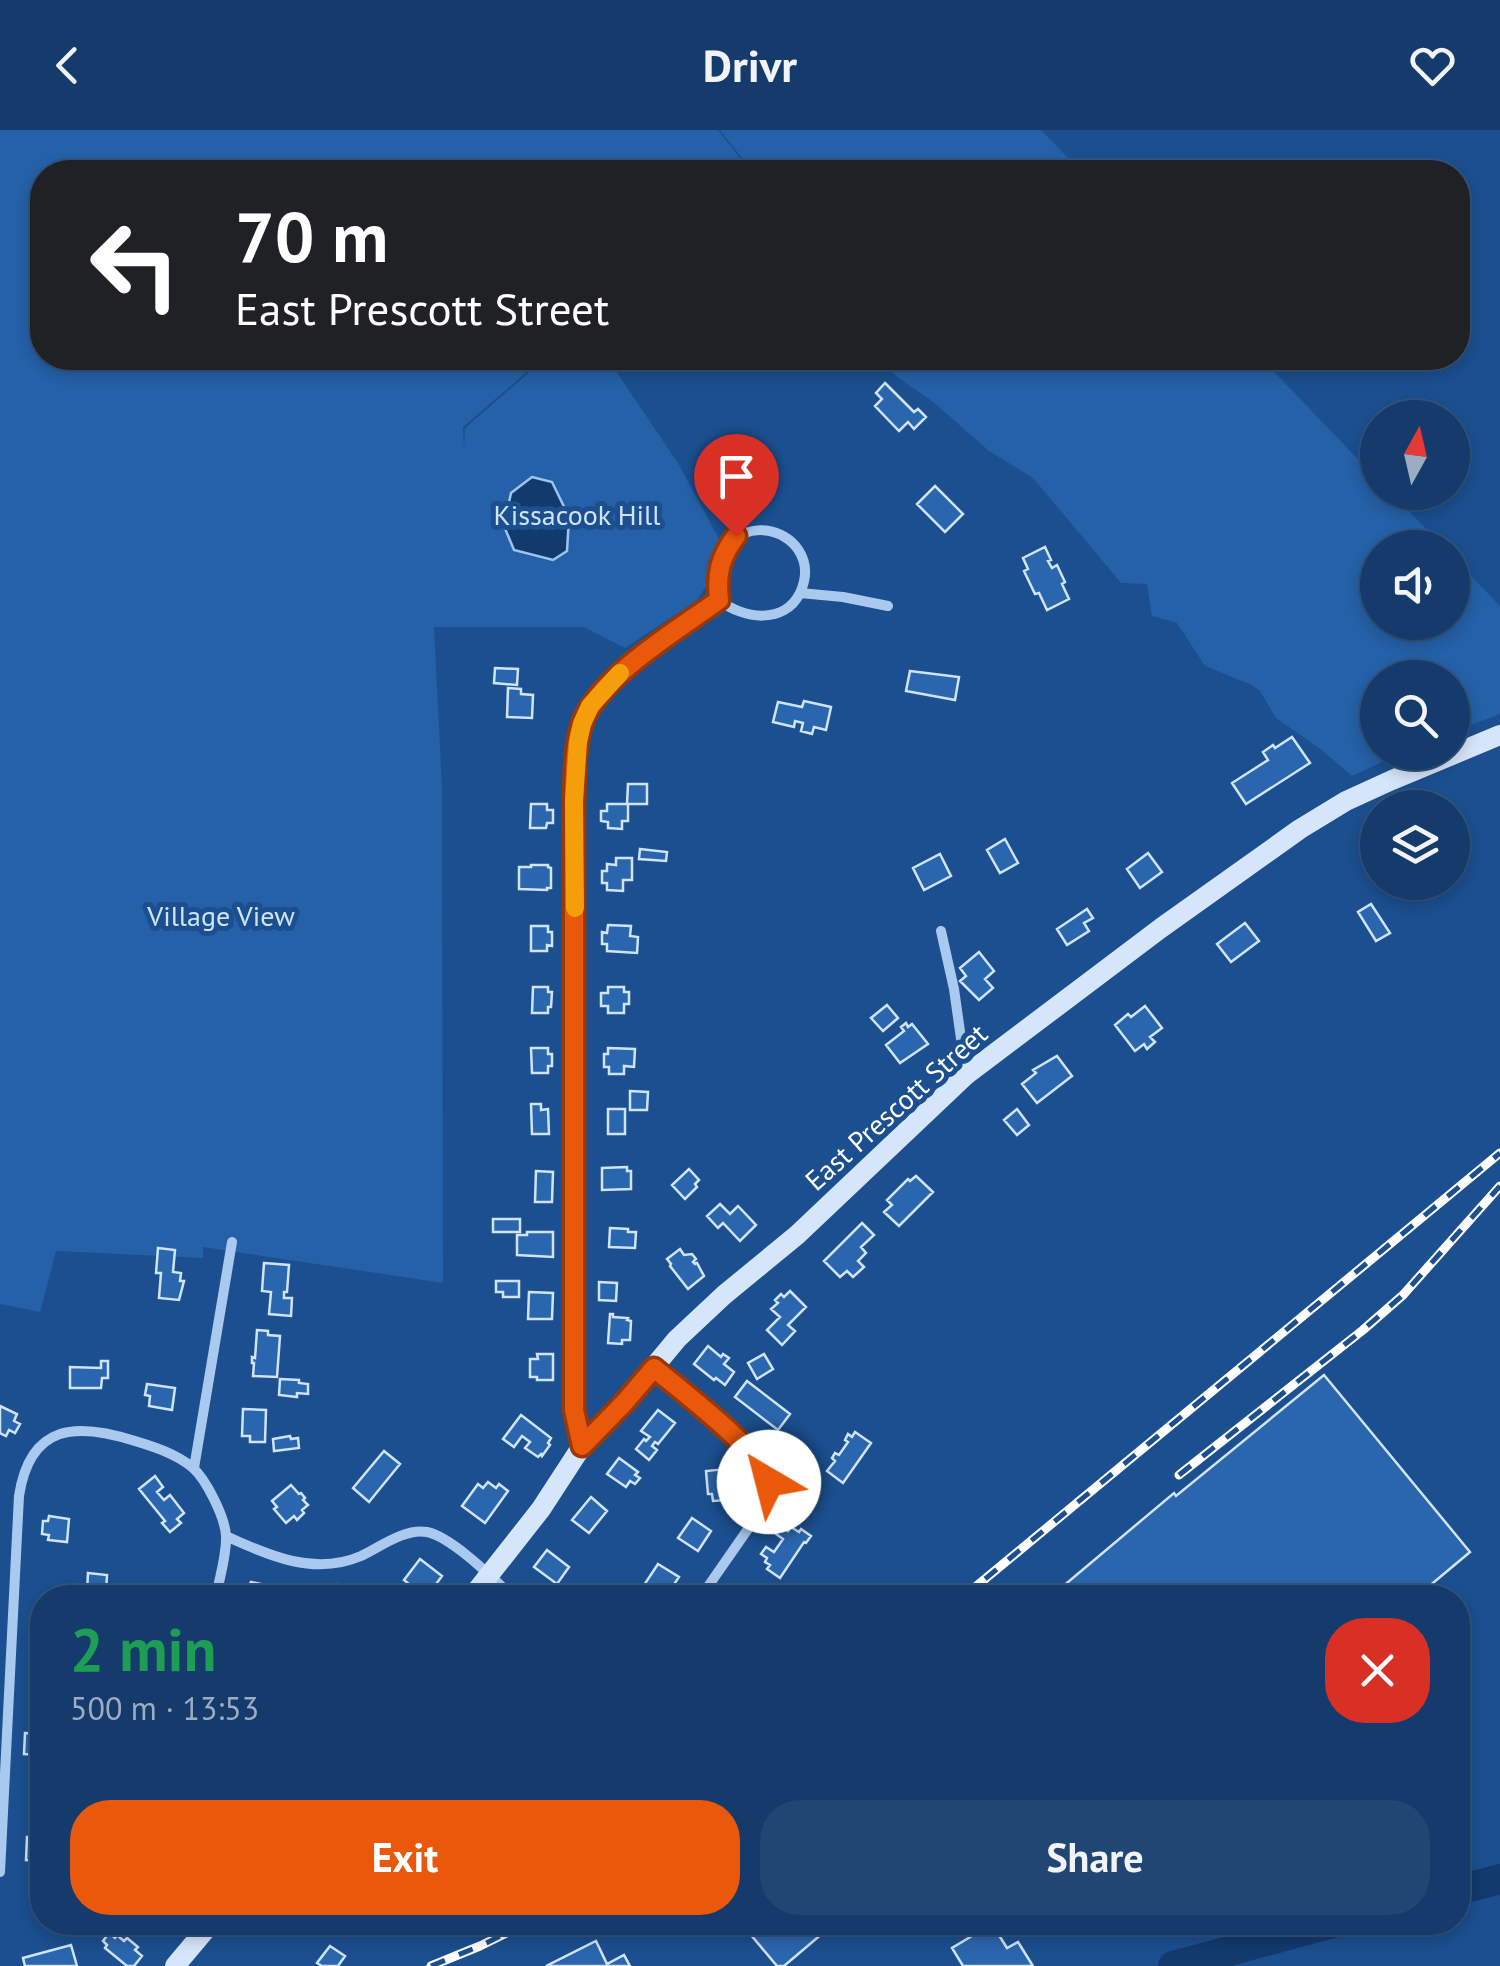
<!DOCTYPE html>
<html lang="en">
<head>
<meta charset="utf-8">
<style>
  body { margin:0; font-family:"PT Sans",sans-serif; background:#214673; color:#f1f3f6; height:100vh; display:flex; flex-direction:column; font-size:38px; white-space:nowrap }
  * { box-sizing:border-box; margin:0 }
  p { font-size:32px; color:#9dadc1 }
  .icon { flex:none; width:55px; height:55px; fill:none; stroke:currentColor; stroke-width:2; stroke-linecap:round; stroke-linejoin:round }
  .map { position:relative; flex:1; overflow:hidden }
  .drawer { position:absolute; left:30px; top:1455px; width:1440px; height:350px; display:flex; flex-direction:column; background:#143b6b; border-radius:40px; box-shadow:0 5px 15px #0003,0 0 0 2px #33557e }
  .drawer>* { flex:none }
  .banner { position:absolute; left:30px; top:30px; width:1440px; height:210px; border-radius:40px; box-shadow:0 5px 15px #0003,0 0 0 2px #33557e; background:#202124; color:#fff; overflow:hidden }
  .needle { width:65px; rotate:8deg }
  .fabs { position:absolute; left:1360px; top:270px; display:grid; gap:20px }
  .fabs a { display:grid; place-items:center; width:110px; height:110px; border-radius:50%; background:#143b6b; box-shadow:0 5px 15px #0003,0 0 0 2px #33557e; font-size:50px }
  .pin { position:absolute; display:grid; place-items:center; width:85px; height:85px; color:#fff; margin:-102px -42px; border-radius:50% 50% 50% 0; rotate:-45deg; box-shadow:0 0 10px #0007 }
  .pin .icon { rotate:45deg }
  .me { position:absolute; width:110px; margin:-55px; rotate:323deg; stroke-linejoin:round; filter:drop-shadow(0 0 8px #0008) }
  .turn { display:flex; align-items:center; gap:35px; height:210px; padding:0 40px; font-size:45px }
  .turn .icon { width:130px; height:130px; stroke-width:2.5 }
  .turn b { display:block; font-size:70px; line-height:85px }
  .round { display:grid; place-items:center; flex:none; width:105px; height:105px; border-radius:40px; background:#214673 }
  .summary { display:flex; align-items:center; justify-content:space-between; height:170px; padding:0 40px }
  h1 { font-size:60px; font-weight:600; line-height:75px; color:#1e9e55 }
  .primary-button { display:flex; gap:20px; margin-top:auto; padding:20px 40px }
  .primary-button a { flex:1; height:115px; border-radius:40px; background:#ea580c; color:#fff; font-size:40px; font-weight:600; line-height:115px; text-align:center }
  .primary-button a+a { background:#214673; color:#f1f3f6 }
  header { display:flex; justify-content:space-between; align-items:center; height:130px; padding:0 40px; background:#143b6b; font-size:45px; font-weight:600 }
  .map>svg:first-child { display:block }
</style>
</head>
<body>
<header><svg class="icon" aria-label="back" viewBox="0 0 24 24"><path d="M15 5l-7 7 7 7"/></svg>Drivr<svg class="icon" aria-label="heart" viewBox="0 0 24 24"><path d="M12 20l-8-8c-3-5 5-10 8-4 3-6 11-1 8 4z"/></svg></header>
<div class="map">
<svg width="1500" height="1836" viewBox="0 0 1500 1836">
  <rect width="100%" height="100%" fill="#1b4f8f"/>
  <!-- green -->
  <path fill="#2461a8" d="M0,0h718l33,42h-709v186h501l-80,69 1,20 1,-19 81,-70h61l71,105 41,76 -11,23 -2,25 -10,14 -71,47 -41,-21h-150l8,160 1,496 -240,-36v11l-147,-7 -16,61 -40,-8z
    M720,0h321l41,42h-329z
    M876,228h385l116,121 1,13 13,1 53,54 -66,1v74h74l1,-65 47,49v108l-47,18 -1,-54h-74v74l24,1 -50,23 -33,-28 -43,-30 -16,-27 -8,-6 -47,-19 -28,-43 -25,-7 -5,-32 -26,-1 -88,-105 -44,-27 -57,-50 -32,-22z"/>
  <!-- water -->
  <path fill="#123a6d" stroke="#9cc4f0" stroke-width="2.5" d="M532,347l20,5 17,35 -2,34 -14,9 -39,-10 -10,-24 7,-33z"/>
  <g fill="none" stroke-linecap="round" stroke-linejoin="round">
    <!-- river -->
    <path stroke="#123a6d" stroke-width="30" d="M1458,1760l42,-11
      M1173,1836l164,-44"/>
  </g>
  <!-- building -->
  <path fill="#2a66ad" stroke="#cfe3fa" stroke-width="2.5" d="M885,253l29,29 4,-3 8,8 -12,12 -6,-7 -9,9 -24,-25 7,-7 -6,-6z
    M935,356l28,28 -18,18 -28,-28z
    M1045,417l6,13 -3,1 4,7 5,-3 8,17 -3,2 7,15 -22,11 -8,-17 -4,1 -11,-23 4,-2 -5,-11z
    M495,538l23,1 -1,16 -23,-2z
    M910,541l49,6 -4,23 -49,-9z
    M508,558l13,1v5l12,1 -1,23 -25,-1z
    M804,571l27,6 -5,23 -12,-3 -2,7 -11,-3 2,-8 -8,-2 -1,6 -21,-5 5,-20 24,5z
    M1292,607l18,26 -64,41 -14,-21 36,-23 -5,-8 10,-7 2,3z
    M628,654h19v20h-20z
    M531,674h16v6h6v13h-6l-1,5h-16z
    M607,674h21v17h-6v8l-14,-1v-6l-7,-1v-10h6z
    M1373,704l5,9v23l-5,2 -11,-21 5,-3 -3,-5z
    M1005,709l13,24 -18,10 -13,-23z
    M640,719l27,3 -1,9 -27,-2z
    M1148,723l14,19 -22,16 -13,-19z
    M940,724l11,22 -27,14 -11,-22z
    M616,728h16v22h-9v11l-16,-1v-7h-5v-12h5v-7l9,1z
    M531,735h17v2l3,1v20h-4v2l-28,-1v-22h12z
    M1371,774l19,29 -14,8 -18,-29z
    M1087,779l6,9 -9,5 5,8 -22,14 -10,-16z
    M1245,793l14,18 -28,21 -14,-18z
    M608,795l23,1 -1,10 8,1 -1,16 -30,-2v-7h-5v-12l5,1z
    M531,796h17v6h4v14l-5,-1v6h-16z
    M979,822l15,19 -9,8 8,9 -14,12 -19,-19 6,-5 -6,-8z
    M533,857h15v5h4l-1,15h-3v6h-16z
    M608,857h16v5h5v12h-5v9h-16v-7h-7v-13h7z
    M887,875l11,13 -15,13 -12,-13z
    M1145,876l17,22 -12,9 5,5 -8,7 -3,-5 -9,7 -20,-26 13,-11 3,3z
    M906,893l2,4 4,-3 16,20 -28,19 -14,-18 18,-14 -3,-4z
    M531,918h17v6h4v12h-4v7h-16z
    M608,918l27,1 -1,18 -10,-1v8h-15v-7h-5v-13h4z
    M1057,926l15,20 -35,27 -15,-19 14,-11 -3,-3z
    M630,961l18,1 -1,18h-17z
    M531,974h10v6l7,-1 1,25h-17z
    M608,979h17v25h-17z
    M1017,979l12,16 -12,10 -13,-15z
    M627,1037v4h4v18l-29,1v-22z
    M689,1039l10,11 -4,4 2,3 -12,12 -13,-14z
    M536,1041l17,1 -1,30h-17z
    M916,1046l17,16 -34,34 -15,-14 8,-7 -5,-5 21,-21 2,2z
    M720,1074l10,10 8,-8 18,19 -16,16 -17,-18 -5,5 -11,-12z
    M493,1089h27v13h-27z
    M862,1093l12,12 -13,12 5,6 -8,8 6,6 -11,10 -6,-6 -7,6 -16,-16z
    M610,1098l18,1v3h8l-1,16 -26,-1z
    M527,1102h26v25l-36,-2v-20h10z
    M158,1118l17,2 -2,22 8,1 -1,8h4l-5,19 -20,-2 2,-25h-5z
    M680,1119l4,6 8,-1 4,5 -3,3 2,2 2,-1 7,13 -16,13 -18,-23 1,-2 -4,-5z
    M264,1133l25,2 -2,27h-3v6h8l-1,18 -22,-2 2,-22 -9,-1z
    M496,1151h23v16h-16v-5h-7z
    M599,1152l18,1 -1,18 -17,-1z
    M790,1161l16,16 -18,18 7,6 -13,14 -15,-15 13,-13 -9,-8 7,-6 -3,-3 6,-6 3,3z
    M529,1162l24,1 -1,26h-24z
    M610,1184h3v3l15,1 -1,2 4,1 -1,19h-8v4l-14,-1z
    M257,1200l11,1v4l12,1 -3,41 -24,-1 1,-13h-2v-6l3,1z
    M708,1216l13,11 2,-3 6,4 -5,6 10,8 -9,13 -9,-7 -2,2 -20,-16z
    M537,1224h16v26h-16v-3h-7v-18h8z
    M764,1224l9,15 -16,10 -9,-16z
    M101,1231h7v17h-6l-1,10h-31v-21l31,1z
    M1324,1245l146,177 -55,46h-366l125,-105 2,3z
    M280,1249l19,1v3l9,1v10l-11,-1v4l-18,-2z
    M747,1251l43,33 -12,16 -43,-33z
    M147,1254l28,4 -3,22 -23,-4 1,-10 -5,-1z
    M0,1276l17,8 -3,7 6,3 -5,9 -6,-3 -3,6 -6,-3z
    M243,1279l23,1 -1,32h-15v-6h-8z
    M658,1280l17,13 -17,21 -3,-2 -3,4 5,4 -8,10 -13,-11 8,-10 2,2 4,-4 -9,-6z
    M521,1285l30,23 -3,5 2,2 -8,11 -1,-2 -3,3 -13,-9 5,-6 -8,-6 -8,11 -11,-8z
    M855,1302l16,11 -28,40 -16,-12 8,-10 -3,-3 3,-5 4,2 9,-13 -3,-2 3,-6 4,3z
    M290,1306l1,3 7,-1 1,10 -25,3 -1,-12z
    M384,1321l16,13 -31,38 -16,-14z
    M619,1328l19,14 -3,3 5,3 -5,6 -5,-3 -4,6 -19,-13z
    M726,1339l1,8h4v6h-2v9l-3,1 1,7 -14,1 -1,-7h-4l-2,-23z
    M155,1346l8,11 -6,5 7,8 6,-5 14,18 -7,6 4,4 -11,9 -8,-9 3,-2 -26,-32z
    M488,1352l8,6 3,-4 9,7 -23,32 -23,-17 16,-22 5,4z
    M291,1355l8,9 2,-1 4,5 -2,2 5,5 -6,5 2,3 -7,7 -3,-4 -8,7 -12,-14 3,-2 -5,-6z
    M591,1367l16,14 -18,22 -17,-13z
    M49,1386l20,3 -2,23 -19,-2 1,-5 -7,-1 1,-13h5z
    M692,1388l19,13 -13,20 -20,-13z
    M781,1397l7,4 3,-4 8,5 2,-3 10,7 -5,7 -2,-1 -24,36 -13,-9 3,-4 -5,-3 2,-4 -6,-4 5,-7 8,5 9,-13 -7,-5z
    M547,1420l22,17 -12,17 -23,-17z
    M420,1429l22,17 -16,22h-16l2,-4 -6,-5 3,-5 -5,-4z
    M658,1434l21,13 -14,21 -21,-13z
    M88,1443l19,2 -1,18 -19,-1z
    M251,1452l38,8 -1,8h-39l1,-5 -5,-1z
    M338,1454l1,5 9,-1 1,10h-25l-1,-8 6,-1v-4z
    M25,1603l17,1v21l-18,-1z
    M27,1707l15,1v23l-16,-1z
    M740,1792h96l-52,44h-7z
    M992,1794l15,24 11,-6 15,24h-70l-11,-18z
    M109,1803l6,5 2,-3 7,6 3,-3 11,9 -3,3 7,6 -8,10h-7l-22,-18 2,-3 -4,-4z
    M596,1811l11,23 17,-9 6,11h-84z
    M71,1815l6,21h-52l-2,-8z
    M330,1816l15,10 -7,10h-16l-5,-3z"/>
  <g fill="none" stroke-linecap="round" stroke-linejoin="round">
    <!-- minor -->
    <path stroke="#a9c9ee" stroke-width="10" d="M719,470c24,19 65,25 81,-7
      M941,801l13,58 12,85
      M654,1237c22,20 107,86 114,109 4,12 0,19 -4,30l-64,92
      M582,1315l-7,-35 -1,-609c1,-25 0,-53 8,-77 15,-46 97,-95 137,-124 -13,-108 112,-75 81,-7l43,4 45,9
      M194,1338l38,-226
      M226,1406c43,20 89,40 135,20 19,-9 44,-28 66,-24 25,5 68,48 87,66
      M0,1742l19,-376c11,-72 57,-74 116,-55 20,6 41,13 57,26 14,12 33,50 34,69 1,19 -7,42 -10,62"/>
    <!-- secondary -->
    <path stroke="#d6e6fa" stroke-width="20" d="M471,1468l70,-89 41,-63 42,-43 53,-64 47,-44 73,-60 169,-160 195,-147 139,-99 46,-28 46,-21 108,-45
      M175,1836l37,-44"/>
    <defs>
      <path id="rail" d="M1179,1345l184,-145 40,-35 97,-109
        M962,1468l538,-445
        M431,1836l49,-20 49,-24"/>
    </defs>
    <!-- rail casing -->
    <use href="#rail" stroke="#fff" stroke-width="9"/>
    <!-- rail -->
    <use href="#rail" stroke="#1b4f8f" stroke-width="5" stroke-dasharray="15" stroke-linecap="butt"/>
  </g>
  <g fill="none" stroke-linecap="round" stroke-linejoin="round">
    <defs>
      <path id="route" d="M736,406c-16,21 -20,38 -17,64 -40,29 -122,78 -137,124 -8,24 -7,52 -8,77v609l8,36 42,-43 30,-35c25,21 110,85 115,114"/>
    </defs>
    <!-- route casing -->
    <use href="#route" stroke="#983908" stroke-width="25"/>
    <!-- route -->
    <use href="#route" stroke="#ea580c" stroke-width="18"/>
    <!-- slow -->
    <path stroke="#f59e0b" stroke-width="18" d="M575,778l-1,-107 4,-59 4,-18 8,-18 30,-33"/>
  </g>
  <g text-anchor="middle" stroke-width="10" stroke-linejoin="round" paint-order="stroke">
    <!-- park labels -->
    <g font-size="28" fill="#cfe3fa" stroke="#1b4f8f">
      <text x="577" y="395">Kissacook Hill</text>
      <text x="221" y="796">Village View</text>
    </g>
    <!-- street labels -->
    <g font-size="28" fill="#fff" stroke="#1b4f8f">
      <text transform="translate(896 977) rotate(-42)" y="10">East Prescott Street</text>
    </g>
  </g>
</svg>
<div class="fabs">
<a><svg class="needle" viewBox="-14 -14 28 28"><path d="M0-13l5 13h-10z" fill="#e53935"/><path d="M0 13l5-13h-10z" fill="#9dadc1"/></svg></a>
<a><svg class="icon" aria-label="sound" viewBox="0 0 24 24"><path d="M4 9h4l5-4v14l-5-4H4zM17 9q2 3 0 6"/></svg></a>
<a><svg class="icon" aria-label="search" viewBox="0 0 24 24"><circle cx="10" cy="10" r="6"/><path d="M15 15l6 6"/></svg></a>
<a><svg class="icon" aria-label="layers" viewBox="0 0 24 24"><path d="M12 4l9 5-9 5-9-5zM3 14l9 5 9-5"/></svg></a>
</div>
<div class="pin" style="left:736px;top:406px;background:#d93025"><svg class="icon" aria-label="arrive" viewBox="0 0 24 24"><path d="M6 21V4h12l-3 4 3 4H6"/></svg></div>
<svg class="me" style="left:769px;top:1352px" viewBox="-20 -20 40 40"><circle r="19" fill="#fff"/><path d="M0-13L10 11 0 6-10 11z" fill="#ea580c"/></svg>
<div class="banner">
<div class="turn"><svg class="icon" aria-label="left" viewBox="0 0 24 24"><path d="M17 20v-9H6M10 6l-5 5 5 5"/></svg><div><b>70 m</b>East Prescott Street</div></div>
</div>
<section class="drawer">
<div class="summary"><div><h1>2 min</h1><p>500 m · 13:53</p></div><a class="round" style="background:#d93025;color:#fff"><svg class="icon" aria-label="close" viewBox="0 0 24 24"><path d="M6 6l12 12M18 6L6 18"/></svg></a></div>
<div class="primary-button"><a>Exit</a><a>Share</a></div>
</section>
</div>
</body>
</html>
